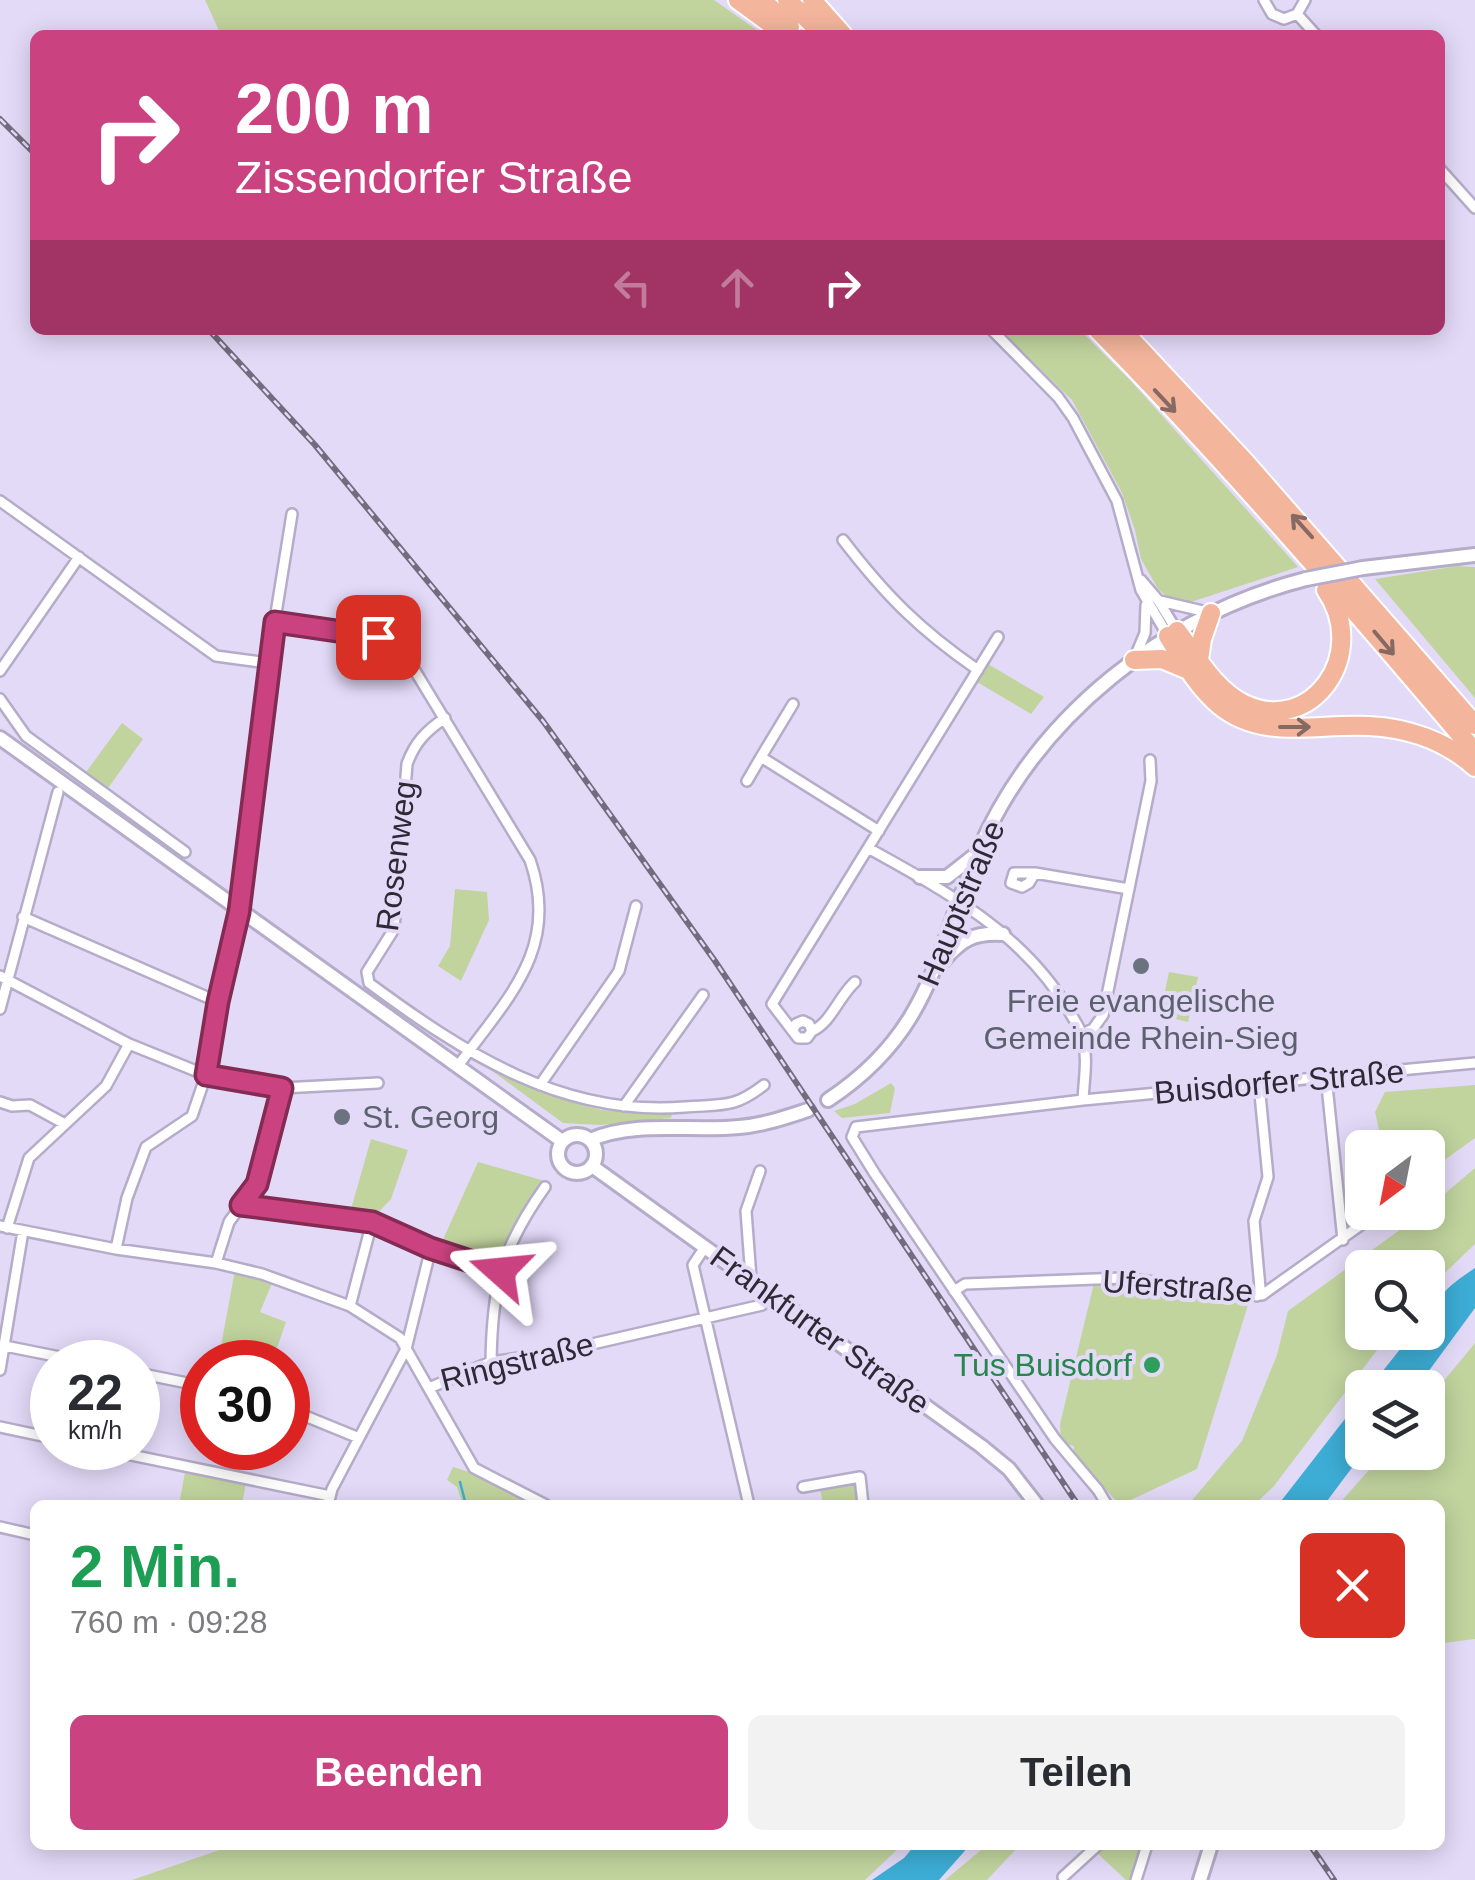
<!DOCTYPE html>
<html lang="de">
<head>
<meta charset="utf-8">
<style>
  body { margin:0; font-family:Helvetica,sans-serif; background:#f2f2f3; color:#2b2b33; height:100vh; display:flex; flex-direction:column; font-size:38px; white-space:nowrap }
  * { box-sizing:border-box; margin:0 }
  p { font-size:32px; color:#7c7c81 }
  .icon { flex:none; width:55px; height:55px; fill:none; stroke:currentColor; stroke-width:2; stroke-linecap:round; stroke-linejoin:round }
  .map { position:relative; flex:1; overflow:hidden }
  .sheet { position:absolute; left:30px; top:1500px; width:1415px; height:350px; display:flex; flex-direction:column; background:#fff; border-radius:15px; box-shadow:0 5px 25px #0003 }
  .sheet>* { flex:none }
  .top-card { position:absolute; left:30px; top:30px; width:1415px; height:305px; border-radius:15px; box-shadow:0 5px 25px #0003; background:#ca427f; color:#fff; overflow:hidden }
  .needle { width:65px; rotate:212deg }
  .tools { position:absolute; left:1345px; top:1130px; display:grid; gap:20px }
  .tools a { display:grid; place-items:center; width:100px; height:100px; border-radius:15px; background:#fff; box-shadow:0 5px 25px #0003; font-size:50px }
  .speed { position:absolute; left:30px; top:1340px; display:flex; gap:20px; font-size:50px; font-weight:700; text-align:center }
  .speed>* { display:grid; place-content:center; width:130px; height:130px; border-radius:50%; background:#fff; box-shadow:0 5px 25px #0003; line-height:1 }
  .speed small { font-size:25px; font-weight:400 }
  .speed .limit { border:15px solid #d22; background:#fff; color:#111 }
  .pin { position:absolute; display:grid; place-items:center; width:85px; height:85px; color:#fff; margin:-42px; border-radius:20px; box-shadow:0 5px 15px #0006 }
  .me { position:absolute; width:110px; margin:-55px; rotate:288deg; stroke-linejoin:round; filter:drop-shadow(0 0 8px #0008) }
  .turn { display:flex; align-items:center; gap:35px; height:210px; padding:0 40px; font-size:45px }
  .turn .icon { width:130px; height:130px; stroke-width:2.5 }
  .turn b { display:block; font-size:70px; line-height:85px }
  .lanes { display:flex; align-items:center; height:95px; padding:0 40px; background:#0003; justify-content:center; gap:50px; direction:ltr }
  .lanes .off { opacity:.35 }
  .round { display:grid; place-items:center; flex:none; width:105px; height:105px; border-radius:15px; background:#f2f2f3 }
  .summary { display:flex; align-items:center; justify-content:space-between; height:170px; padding:0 40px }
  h1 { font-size:60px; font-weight:800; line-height:75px; color:#1e9e55 }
  .button { display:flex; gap:20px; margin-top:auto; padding:20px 40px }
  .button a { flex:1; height:115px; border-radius:15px; background:#ca427f; color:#fff; font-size:40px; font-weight:800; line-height:115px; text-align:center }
  .button a+a { background:#f2f2f3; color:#2b2b33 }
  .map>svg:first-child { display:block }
</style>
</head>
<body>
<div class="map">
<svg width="1475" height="1880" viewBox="0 0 1475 1880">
  <rect width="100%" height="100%" fill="#e3daf8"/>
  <!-- green -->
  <path fill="#c1d49e" d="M205,0h509l50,35h-543z
    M1000,330h80l50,50 168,187 -110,36 -17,-3 -13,-11 -17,-30 -6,-29 -13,-37 -50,-93z
    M1458,566l17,1v131l-100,-119z
    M988,664l56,33 -13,17 -54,-32z
    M122,723l21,16 -37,52 -22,-16z
    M455,889l32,3 2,28 -28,61 -23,-15 12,-20z
    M1169,972l29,5 -10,45 -28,-7z
    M480,1062l56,28 65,20 71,4 -1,4 -70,7 -38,-2z
    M891,1083l4,5 -5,25 -48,5 -8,-7 21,-7z
    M1475,1085v53l-47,34v-24l-45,-1 -8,-35 10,-20z
    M371,1139l37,11 -17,49 -18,19 -24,-2z
    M478,1162l67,19 -31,43 -13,37 -5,1 -55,-18z
    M1475,1168v76l-47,45v-21h-66v64l28,1 -116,153 -20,19h-66l54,-64 35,-86 11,-44 135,-98 5,-1v-4z
    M235,1270l38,11 -13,31 26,10 -14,40h-54z
    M1094,1283l35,1 119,21 -51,164 -77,36 -46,-50v-9l-13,-3 -1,-19z
    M1475,1343v296l-32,4h-3v-138h-102l46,-52 44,-1v-52z
    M453,1467l22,7 62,31h-74l-6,-18 -10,-7z
    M185,1472l61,11 -4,22h-63z
    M856,1482l3,23h-36l-3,-17z
    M234,1845h668l-37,35h-733z
    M987,1845h33l-33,35h-42z
    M1106,1845h36l-10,35h-6l-30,-28z"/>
  <!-- water -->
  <path fill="#3dadd5" d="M1475,1268v40l-58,79h-47l43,-54 15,-1c0,-32 22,-47 47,-64z
    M1362,1397l1,56 -39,52h-46z
    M915,1845h55l-31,35h-67l32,-22z"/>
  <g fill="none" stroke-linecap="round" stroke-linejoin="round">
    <!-- stream -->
    <path stroke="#3dadd5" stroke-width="2.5" d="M460,1482l6,23"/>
    <defs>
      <path id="minor" d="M1264,0l8,14 12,5 13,-5 8,-14
        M1297,14l19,21
        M1440,169l35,39
        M992,330l66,67 15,21 44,83 24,89 27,46
        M0,501l216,155 52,7
        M843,540c43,56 77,90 135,130
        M1141,580l17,20 19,31
        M1160,601l51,12
        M275,622l102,15 26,14 127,209c31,89 -23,138 -72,206
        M1135,657l10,-24 1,-28
        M0,671l79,-114
        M0,699l26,37 159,116
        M793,704l-32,53 118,74
        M445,718c-19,13 -30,24 -38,46l-13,165 -27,43 2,11c95,70 193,134 316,124 37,-3 48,2 79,-22
        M747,781l14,-24
        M868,848l130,-211
        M1035,873l-6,10 -7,4 -11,-4 3,-10h21l94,16
        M23,917l195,85
        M0,976l129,68 77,31 76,13 96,-5
        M772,1004l96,-156c76,42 157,86 201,163 5,9 12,18 14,27 5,21 1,41 0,62
        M772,1004l26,34h9l5,-7 -3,-7 -6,-3 -7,3 -3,6
        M0,1009l58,-217
        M812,1031c19,-8 27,-35 43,-49
        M1082,1034l11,-5 10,-14 48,-234 -1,-21
        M1326,1076l17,164
        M540,1085l79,-114 17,-65
        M0,1102l12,4 18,-1 35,19
        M624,1106l79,-111
        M241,1205l131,17 59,26 70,23
        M0,1226l116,23 100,14 46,11 88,32 50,32 74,130 72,37
        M7,1228l22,-70 77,-72 23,-42
        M705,1247l-12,18 56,240
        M116,1249l11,-51 19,-51 46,-31 14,-41 12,-73 21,-90 29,-249 24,-149
        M216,1263l13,-41 28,-38 25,-96
        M751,1278l-5,-67 14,-40
        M954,1291l11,-7 157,-6 140,17 117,-83
        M1257,1296l3,-8 -6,-67 14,-44 -9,-93
        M350,1306l22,-84
        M5,1346l80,16
        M491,1362c1,-75 10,-113 54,-175
        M0,1370l23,-139
        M138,1373l64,13
        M429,1388l62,-26 62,-9 209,-48 10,-11
        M288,1409l71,29
        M0,1427l52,11
        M97,1448l233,48
        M803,1487l57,-10 3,28
        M328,1505l4,-16 74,-140 25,-101
        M1107,1505l-9,-15 -43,-51 -180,-265 -23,-37 4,-10 227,-27 392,-37
        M0,1527l35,8
        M1063,1877l35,-32
        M1136,1880l11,-35"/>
      <path id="secondary" d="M1363,568l112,-13
        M0,738l562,403
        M920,877h27l28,-22
        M942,962c19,-22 31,-30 61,-28
        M828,1100c103,-68 106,-144 150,-248 58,-136 187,-237 328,-273
        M558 1154a19 19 0 1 1 38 0a19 19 0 1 1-38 0Z
        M590,1140c44,-20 102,-8 149,-13 25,-2 47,-10 69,-17
        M592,1166l389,280 28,23 28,36
        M1200,1880l11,-35"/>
      <path id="motorway" d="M738,0l48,35
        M762,0l28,27
        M787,0l37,35
        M812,0l31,35
        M1098,330c132,135 255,278 377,422
        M1122,330l124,133 229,262
        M1177,631c19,25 38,59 67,73 68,32 126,-50 82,-114
        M1168,636c15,25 29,50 51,69 43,36 99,18 150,21 39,2 77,15 106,41
        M1134,660l28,-1 24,10
        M1199,660l3,-21 9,-26"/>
    </defs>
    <!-- minor casing -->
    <use href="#minor" stroke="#b4acc8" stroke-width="14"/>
    <!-- secondary casing -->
    <use href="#secondary" stroke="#b4acc8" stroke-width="18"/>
    <!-- motorway casing -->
    <use href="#motorway" stroke="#fff" stroke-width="22"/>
    <!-- minor -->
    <use href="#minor" stroke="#fff" stroke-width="9"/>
    <!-- secondary -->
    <use href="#secondary" stroke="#fff" stroke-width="12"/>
    <!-- motorway -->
    <use href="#motorway" stroke="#f3b59c" stroke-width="18"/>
    <defs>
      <path id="rail" d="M0,119l35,35
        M209,330l106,115 228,276 172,240 363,544
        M1310,1845l24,35"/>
    </defs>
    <!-- rail casing -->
    <use href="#rail" stroke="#716c7e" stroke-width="6"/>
    <!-- rail -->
    <use href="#rail" stroke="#e3daf8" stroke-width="2.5" stroke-dasharray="8" stroke-linecap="butt"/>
    <defs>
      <path id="secondary-bridge" d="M1306,579l57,-11"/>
    </defs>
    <!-- secondary-bridge casing -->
    <use href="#secondary-bridge" stroke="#b4acc8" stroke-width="18" stroke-linecap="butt"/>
    <!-- secondary-bridge -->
    <use href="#secondary-bridge" stroke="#fff" stroke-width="12"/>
  </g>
  <!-- one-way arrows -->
  <defs><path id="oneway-shaft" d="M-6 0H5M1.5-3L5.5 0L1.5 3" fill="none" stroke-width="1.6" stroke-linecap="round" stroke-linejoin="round" transform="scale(2.5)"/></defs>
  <g stroke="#866963">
    <use href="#oneway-shaft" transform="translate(1165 401) rotate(47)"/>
    <use href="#oneway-shaft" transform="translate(1302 526) rotate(-132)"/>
    <use href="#oneway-shaft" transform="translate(1384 643) rotate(50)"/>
    <use href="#oneway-shaft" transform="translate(1295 727)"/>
  </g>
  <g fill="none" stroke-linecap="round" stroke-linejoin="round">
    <defs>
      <path id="route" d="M378,637l-103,-15 -36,290 -21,90 -12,73 76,13 -25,96 -16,21 131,17 58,26 70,23"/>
    </defs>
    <!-- route casing -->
    <use href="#route" stroke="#832b53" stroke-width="25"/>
    <!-- route -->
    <use href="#route" stroke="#ca427f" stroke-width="18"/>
  </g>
  <!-- markers -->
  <g fill="#6b7280" stroke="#e3daf8" stroke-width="4">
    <circle cx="1141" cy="966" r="10"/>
    <circle cx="342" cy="1117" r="10"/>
  </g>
  <circle fill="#2e9e5b" stroke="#e3daf8" stroke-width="4" cx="1152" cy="1365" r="10"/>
  <g text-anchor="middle" stroke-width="8" stroke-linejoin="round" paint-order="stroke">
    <!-- street labels -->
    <g font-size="32" fill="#2d2a35" stroke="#e3daf8">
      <text transform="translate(396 856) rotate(-83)" y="11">Rosenweg</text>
      <text transform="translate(961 903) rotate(-67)" y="11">Hauptstraße</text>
      <text transform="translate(1279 1082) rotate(-5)" y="11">Buisdorfer Straße</text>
      <text transform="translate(1178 1286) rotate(4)" y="11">Uferstraße</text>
      <text transform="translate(820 1330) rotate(36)" y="11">Frankfurter Straße</text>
      <text transform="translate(517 1362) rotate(-14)" y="11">Ringstraße</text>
    </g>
    <!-- worship labels -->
    <g font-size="32" fill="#5b616d" stroke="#e3daf8">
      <text x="1141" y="1012">Freie evangelische<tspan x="1141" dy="37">Gemeinde Rhein-Sieg</tspan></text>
      <text x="362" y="1128" text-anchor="start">St. Georg</text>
    </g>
    <!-- leisure labels -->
    <g font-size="32" fill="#27864d" stroke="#e3daf8" text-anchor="end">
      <text x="1132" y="1376">Tus Buisdorf</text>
    </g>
  </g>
</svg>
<div class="tools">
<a><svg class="needle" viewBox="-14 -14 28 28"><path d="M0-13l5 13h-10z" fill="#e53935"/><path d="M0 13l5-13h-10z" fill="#7c7c81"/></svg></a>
<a><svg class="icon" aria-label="search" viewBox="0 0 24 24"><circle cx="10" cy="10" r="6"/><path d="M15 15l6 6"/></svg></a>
<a><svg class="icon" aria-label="layers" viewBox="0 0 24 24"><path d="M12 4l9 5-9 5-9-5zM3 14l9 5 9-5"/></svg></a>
</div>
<div class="speed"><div>22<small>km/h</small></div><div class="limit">30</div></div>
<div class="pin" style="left:378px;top:637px;background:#d93025"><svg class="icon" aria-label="arrive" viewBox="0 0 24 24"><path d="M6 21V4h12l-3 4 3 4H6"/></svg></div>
<svg class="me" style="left:500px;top:1271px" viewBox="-20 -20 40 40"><path d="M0-17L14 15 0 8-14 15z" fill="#ca427f" stroke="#fff" stroke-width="4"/></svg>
<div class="top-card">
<div class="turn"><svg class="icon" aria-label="right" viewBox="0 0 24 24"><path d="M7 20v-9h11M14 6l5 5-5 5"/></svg><div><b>200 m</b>Zissendorfer Straße</div></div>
<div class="lanes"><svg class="icon off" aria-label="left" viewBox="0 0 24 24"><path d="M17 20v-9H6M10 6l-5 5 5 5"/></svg><svg class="icon off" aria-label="ahead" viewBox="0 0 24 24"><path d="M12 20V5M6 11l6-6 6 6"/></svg><svg class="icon" aria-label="right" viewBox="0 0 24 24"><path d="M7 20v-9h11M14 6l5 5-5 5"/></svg></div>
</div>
<section class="sheet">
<div class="summary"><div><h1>2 Min.</h1><p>760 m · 09:28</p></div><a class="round" style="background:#d93025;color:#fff"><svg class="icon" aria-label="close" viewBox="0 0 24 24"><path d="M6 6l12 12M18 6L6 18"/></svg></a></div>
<div class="button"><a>Beenden</a><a>Teilen</a></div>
</section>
</div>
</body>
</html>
